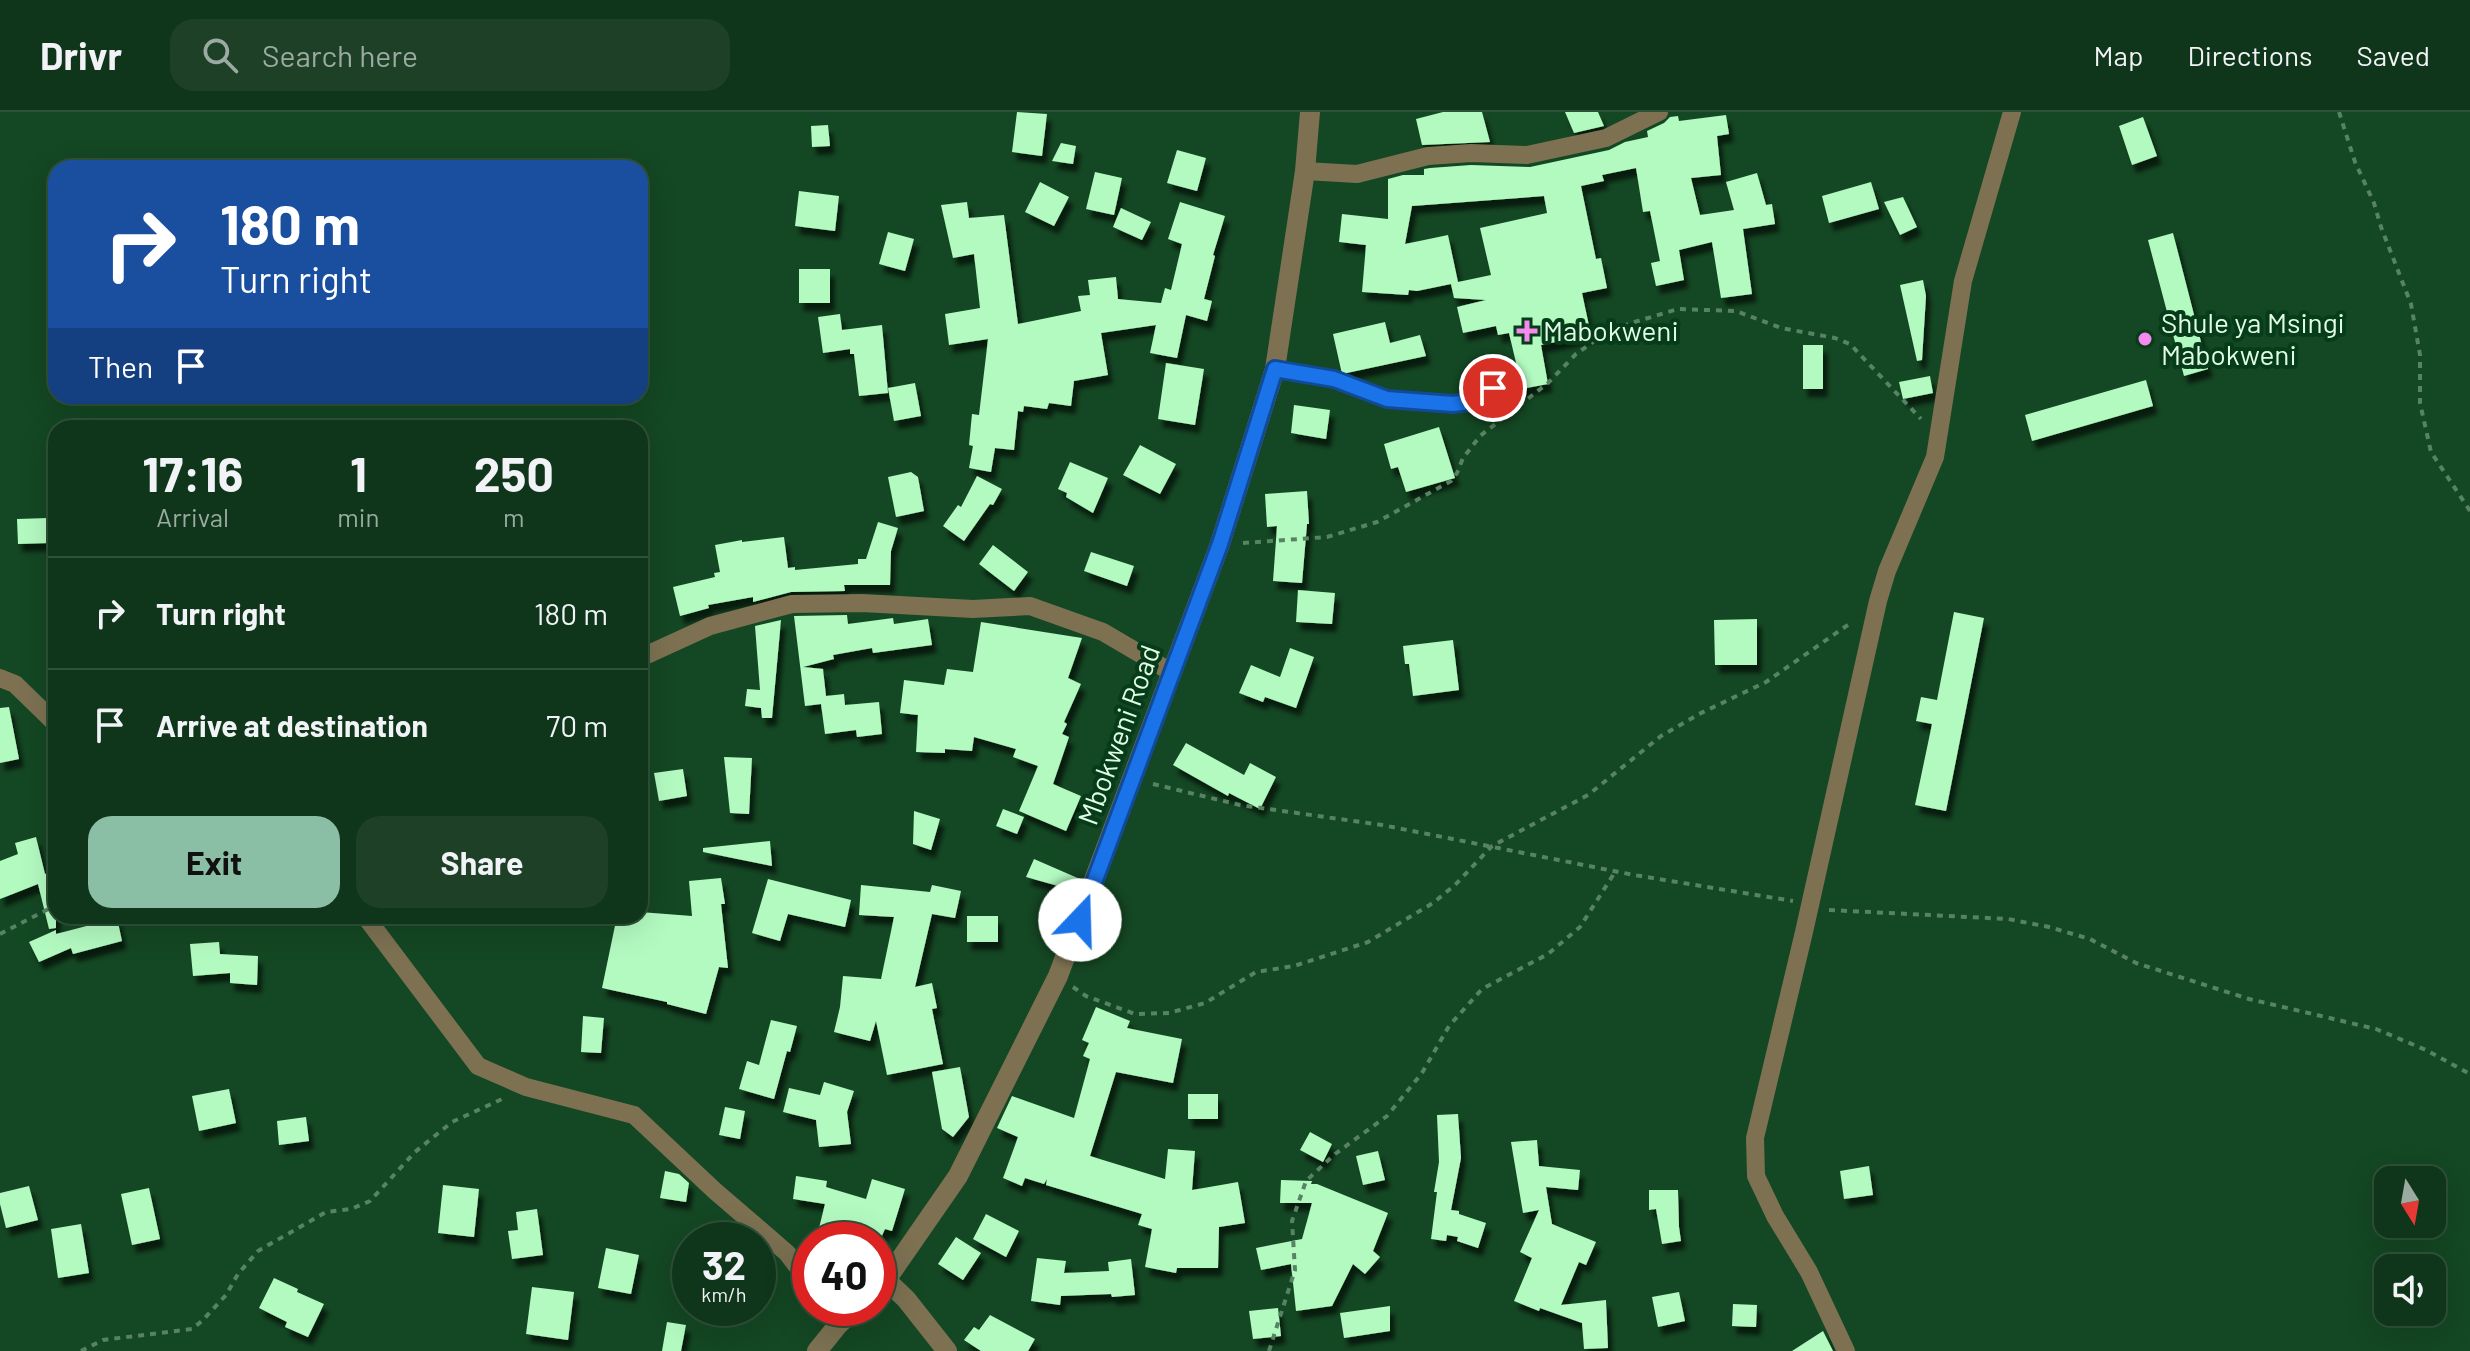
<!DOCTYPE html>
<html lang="en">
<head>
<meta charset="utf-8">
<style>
  body { margin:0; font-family:Barlow,sans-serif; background:#1d4027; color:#f1f3f6; height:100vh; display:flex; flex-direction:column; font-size:30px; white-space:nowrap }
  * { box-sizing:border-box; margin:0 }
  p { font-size:26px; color:#9baba2 }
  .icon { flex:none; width:44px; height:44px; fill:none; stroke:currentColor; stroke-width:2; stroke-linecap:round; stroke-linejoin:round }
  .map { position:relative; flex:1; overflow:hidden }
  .panel { position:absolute; left:48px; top:308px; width:600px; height:504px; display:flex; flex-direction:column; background:#0f351a; border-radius:24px; box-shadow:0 8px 32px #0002,0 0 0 2px #2f5039 }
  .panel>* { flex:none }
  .banner { position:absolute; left:48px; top:48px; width:600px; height:244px; border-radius:24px; box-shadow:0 8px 32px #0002,0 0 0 2px #2f5039; background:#1a4fa0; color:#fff; overflow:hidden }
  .needle { width:52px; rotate:169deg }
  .tools { position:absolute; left:2374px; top:1054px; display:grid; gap:16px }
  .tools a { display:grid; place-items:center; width:72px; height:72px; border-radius:16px; background:#0f351a; box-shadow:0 8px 32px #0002,0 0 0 2px #2f5039; font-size:40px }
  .speed { position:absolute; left:672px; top:1110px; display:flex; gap:16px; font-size:40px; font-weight:700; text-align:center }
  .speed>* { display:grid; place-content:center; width:104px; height:104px; border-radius:50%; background:#0f351a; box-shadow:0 8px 32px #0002,0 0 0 2px #2f5039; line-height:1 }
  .speed small { font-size:20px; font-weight:400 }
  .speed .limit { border:12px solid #d22; background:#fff; color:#111 }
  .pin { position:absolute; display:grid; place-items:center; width:68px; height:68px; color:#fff; margin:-34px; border:4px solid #fff; border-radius:50%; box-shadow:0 2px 8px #0007 }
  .me { position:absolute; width:88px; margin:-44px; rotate:21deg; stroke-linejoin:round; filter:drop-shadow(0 0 6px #0008) }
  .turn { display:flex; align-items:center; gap:28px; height:168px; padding:0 40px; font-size:36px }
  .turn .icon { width:104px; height:104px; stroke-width:2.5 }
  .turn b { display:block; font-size:56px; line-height:68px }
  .then { display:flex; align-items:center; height:76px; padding:0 40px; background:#0003; gap:16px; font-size:30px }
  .eta { display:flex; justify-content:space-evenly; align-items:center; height:136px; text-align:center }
  .eta b { font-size:48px; font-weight:700; line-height:56px }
  .cta { display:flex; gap:16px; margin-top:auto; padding:16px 40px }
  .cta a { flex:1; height:92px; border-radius:24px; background:#8abfa5; color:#111; font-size:32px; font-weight:700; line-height:92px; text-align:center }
  .cta a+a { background:#1d4027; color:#f1f3f6 }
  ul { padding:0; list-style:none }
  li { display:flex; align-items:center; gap:24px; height:112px; padding:0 40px; border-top:2px solid #2f5039 }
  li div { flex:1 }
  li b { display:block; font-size:30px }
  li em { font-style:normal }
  header { display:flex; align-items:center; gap:48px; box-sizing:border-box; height:112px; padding:0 40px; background:#0f351a; border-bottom:2px solid #2f5039 }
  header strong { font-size:38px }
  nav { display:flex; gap:44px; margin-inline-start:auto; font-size:28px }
  .search { width:560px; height:72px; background:#1d4027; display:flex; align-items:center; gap:20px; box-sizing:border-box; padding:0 28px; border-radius:24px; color:#9baba2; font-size:30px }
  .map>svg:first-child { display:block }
</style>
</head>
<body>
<header>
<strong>Drivr</strong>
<div class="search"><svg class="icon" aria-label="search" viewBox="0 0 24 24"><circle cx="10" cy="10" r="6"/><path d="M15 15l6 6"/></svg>Search here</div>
<nav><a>Map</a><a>Directions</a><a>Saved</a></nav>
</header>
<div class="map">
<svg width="2470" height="1239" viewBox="0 0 2470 1239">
  <defs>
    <filter id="shadow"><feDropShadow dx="4.5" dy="8" stdDeviation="2" flood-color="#0009"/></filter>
  </defs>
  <rect width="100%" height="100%" fill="#144723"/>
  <!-- building -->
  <path fill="#b3fac1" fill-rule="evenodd" filter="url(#shadow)" d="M1017,0l30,2 -5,42 -30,-4z
    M1443,0h39l8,30 -68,3 -6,-26z
    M1565,0h33l6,14 -30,7z
    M1726,3l3,19 -12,2 4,39 -30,3 9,37 34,-5 -8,-28 31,-9 9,32 6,-1 3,20 -32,5 9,65 -31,4 -9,-56 -33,8 5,30 -28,6 -5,-23 9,-2 -10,-50 -7,1 -7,-44 -34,7 2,6 -23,5 15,73 5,-1 6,30 -25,5 9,42 -50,10 7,39 -42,8 -2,-12 5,-11 8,-2 -8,-34 -11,2 -2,-9 -33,7 -6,-26 29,-7 -32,-2 -3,-14 -34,7 -8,-1 -1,5 -46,-3 4,-47 -27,-3 3,-28 46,5v-40l15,-4h21v-6l6,-1 41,-3 59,2 79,-17 16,-8 23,-5 -1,-6 17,-8 6,-6 8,-1 1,5zM1544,84l3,17 -67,15 11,47 -33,7 -10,-47 -43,9 7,-38z
    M2143,5l14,39 -25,9 -13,-39z
    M828,13l2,21 -18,1 -1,-21z
    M1061,31l15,3 -3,18 -21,-3z
    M1177,38l29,8 -9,33 -30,-8z
    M1095,60l27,6 -8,37 -28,-6z
    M1040,70l29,15 -15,29 -29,-14z
    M1871,70l8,27 -50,14 -7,-27z
    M799,79l40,5 -4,35 -40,-5z
    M1903,85l14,30 -17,8 -16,-33z
    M967,90l2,16 35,-3 14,109 63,-13 -3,-15 12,-1 -2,-15 28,-3 2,22 43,4 4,-15 6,2 11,-46 -14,-5 12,-37 45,14 -12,39 2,1 -11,43 8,2 -5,20 -21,-6 -9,43 -27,-5 6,-28 -55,8 7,42 -34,6 -3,25 -22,-3 -2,6 -23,-3 -1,6 -5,-1 -4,39 -19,-2 -4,24 -22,-4 4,-22 -4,-1 3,-31 7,1 9,-76 -39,6 -4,-31 35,-6 -6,-54 -21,4 -12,-53z
    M1121,96l30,14 -9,18 -29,-13z
    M888,120l26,7 -9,32 -26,-7z
    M2173,121l35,136 -24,7 -36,-136z
    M799,157h31v34h-31z
    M1923,168l3,16 -4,64 -5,1 -17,-76z
    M840,202l2,16 40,-5 6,68 -29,3 -5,-42h-4v-5l-27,4 -5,-36z
    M1385,210l5,21 30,-8 6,21 -84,18 -9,-40z
    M1803,233h20v44h-20z
    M1166,251l38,6 -9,56 -37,-6z
    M1930,264l3,17 -30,6 -4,-17z
    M2146,268l7,26 -121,35 -7,-26z
    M915,271l6,33 -27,5 -6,-33z
    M1294,293l36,5 -4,29 -35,-6z
    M1439,315l16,51 -49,14 -8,-25 -7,2 -7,-25z
    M1140,333l36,19 -16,30 -37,-19z
    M1070,350l38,16 -15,35 -27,-16 1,-4 -9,-4z
    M911,360l7,5 6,34 -28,6 -8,-40z
    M977,364l25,13 -9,16 -3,-1 -26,37 -21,-15 15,-21 3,2z
    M1307,379l2,33h-2l-5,59 -29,-2 4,-55 -10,1 -2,-33z
    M48,406l1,25 -31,1 -1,-25z
    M878,410l20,6 -7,23 -1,34h-46l1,6 -54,1 -38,10v-5l-45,8 1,3 -29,8 -7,-29 42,-10 -1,-4 6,-1 -5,-27 27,-5v2l42,-5 4,31 7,-1v3l63,-6v-5h8z
    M993,433l35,27 -14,19 -35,-27z
    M1091,440l43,14 -7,20 -43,-15z
    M1298,478l37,3 -3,31 -36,-2z
    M1954,500l30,6 -38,193 -31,-6 17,-81 -16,-3 5,-24 16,3z
    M847,503l1,9 45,-6 1,6 34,-5 4,26 -59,8 -1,-5 -39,7 1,4 -31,8 20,2 3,27 18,-2 1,11 34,-3 3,32 -25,3 -1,-7 -31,4 -4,-30 -16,2 -11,-90z
    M1757,507v46h-42l-1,-45z
    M781,508l-9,98h-10l-1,-10 -16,-2 2,-17 13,1 -5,-64z
    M981,510l101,16 -14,40 13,6 -17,38 3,2 -5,10 7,3 -16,47 28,12 -15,35 -47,-20 19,-45 -25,-9 3,-8 -42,-12 -2,14 -27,-2v4l-29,-1 2,-37 -18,-2 4,-33 40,5 3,-16 26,3z
    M1453,528l6,50 -46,6 -4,-32h-4l-2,-18z
    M1290,536l24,9 -18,51 -31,-11 -2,5 -24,-9 12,-28 29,12z
    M9,595l10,52 -19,4v-55z
    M1186,631l58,32 6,-12 26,14 -16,32 -31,-16 -1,3 -55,-31z
    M724,645l28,1 -3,56 -19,-1z
    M683,657l4,27 -28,5 -5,-28z
    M1003,697l21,8 -7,17 -21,-8z
    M914,699l26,8 -9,31 -18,-6z
    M36,725l9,37 11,-3v57l-7,1 -11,-45 -38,15v-38l18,-7 -3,-11z
    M770,729l2,25 -69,-14v-4z
    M1034,747l46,20 -4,12 -50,-14z
    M721,766l4,26h-4l7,64 -9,-1 -13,47 -39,-10v-2l-65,-14 15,-72h23v-4l52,4 -3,-35z
    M768,767l83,21 -6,27 -57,-13 -8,27 -28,-8z
    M861,773l69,7 2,-7 29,6 -6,27 -23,-4 -17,73 17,-4 5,25 -5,1 11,55 -56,11 -11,-54 -6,20 -36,-9 6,-25 3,-31 38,3 13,-62 -35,-2z
    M967,804h31v26h-31z
    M117,806l5,23 -49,13 -2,-6 -32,14 -10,-20 27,-12v4z
    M219,830l1,12 38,2 -1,29 -27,-2v-10l-37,3 -3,-32z
    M1096,895l34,14 -3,7 55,11 -9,44 -57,-11 -26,84 75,23 3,-30 27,2 -3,39 46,-8 7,41 -26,4 -1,41h-41l-1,5 -31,-6 7,-38 -14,-4 4,-11 -96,-29 1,-6 -3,5 -19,-6 -3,8 -19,-8 15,-41 -21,-9 15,-32 62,22 16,-59 -7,-3 6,-13 -7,-3z
    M583,904l21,2 -3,35 -20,-1z
    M771,908l26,6 -7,26 -3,-1 -13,48 -35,-10 8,-28 12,4z
    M960,955l9,50 -16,20 -11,-8 -10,-57z
    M824,970l30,9 -7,21 4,32 -32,3 -3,-27 -33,-8 6,-24 31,7z
    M229,977l7,34 -37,8 -7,-35z
    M1188,982h30v25h-30z
    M725,995l20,4 -5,28 -21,-4z
    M1458,1002l3,44 -10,52 8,1v3l27,9 -8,25 -21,-7 1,-4 -11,-2 -1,6 -15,-2 6,-47h-3l5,-30 -2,-47z
    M306,1005l3,24 -30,4 -2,-24z
    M1310,1020l22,12 -9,18 -23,-12z
    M1537,1028l2,26 41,4 -2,20 -32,-3 6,37 44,18 -10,23 -7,-3 -18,43 45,-5 2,48 -24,1 -2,-26 -42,-15 -1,3 -25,-10 18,-43 -12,-6 19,-42 -16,3 -12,-71z
    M1378,1039l7,29 -22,5 -7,-29z
    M1869,1054l4,29 -29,4 -4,-28z
    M665,1059l14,3 10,9 -3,19 -26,-4z
    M796,1064l31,5 -1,6 40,12 6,-20 33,10 -13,42 -7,-2 -5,11h-64l9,-36 -32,-5z
    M1281,1068l31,1 -1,3h6l71,29 -15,38 7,6 -15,17 -12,-10 -21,42 -36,5 -5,-47 -30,6 -5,-22 46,-9 10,-36h-32z
    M443,1073l36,4 -5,48 -36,-4z
    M29,1074l9,34 -32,8 -6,-24v-11z
    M149,1076l11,51 -28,6 -11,-51z
    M1649,1078h29l1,37 2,14 -19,3 -6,-35 -7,1z
    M537,1097l6,46 -31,4 -4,-28 10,-1 -2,-18z
    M986,1102l33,17 -13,26 -33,-18z
    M81,1112l8,49 -31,5 -7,-49z
    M956,1125l25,16 -18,27 -25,-16z
    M606,1136l33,7 -8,39 -33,-6z
    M1037,1146l29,3 -2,12 45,-2 -1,-9 23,-3 4,36 -23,2 -1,-3 -50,2 -1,9 -29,-4z
    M274,1166l24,11 -1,3 27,12 -16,33 -23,-10 2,-5 -28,-14z
    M532,1175l42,5 -6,48 -42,-6z
    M1679,1180l6,29 -27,6 -6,-30z
    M1733,1192l24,1 -1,22 -24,-1z
    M1390,1194v25l-46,7 -4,-25z
    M1278,1196l3,28 -28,3 -4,-28z
    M990,1203l45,24 -7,12h-47l-17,-11 10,-13 5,3z
    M667,1210l19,3 -5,26h-19z
    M1823,1219l10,20h-41z"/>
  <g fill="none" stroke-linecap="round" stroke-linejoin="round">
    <!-- path -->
    <path stroke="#578363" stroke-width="4" stroke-dasharray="6 6" stroke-linecap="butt" d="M2339,0l16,50 19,41 7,24 30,77 9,51v48l11,49 39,59
      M1243,431l84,-6 50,-15 74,-41 6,-8 6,-15 17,-22 68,-53 28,-29 27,-19 25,-11 50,-15 58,2 45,17 54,10 15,6 71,75
      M1153,672l87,21 142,20 252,50 159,26
      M1829,798l179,9 41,8 41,12 46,24 113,36 127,30 50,21 44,24
      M0,822l56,-29
      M1073,875l13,9 49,18 34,-1 36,-10 51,-31 38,-6 74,-24 65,-39 22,-18 37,-39 96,-51 73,-59 38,-22 67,-32 86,-60
      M81,1239l22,-11 89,-11 10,-8 24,-26 12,-21 20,-23 68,-39 25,-3 19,-8 45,-49 37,-30 50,-23
      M1269,1239l26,-81 -3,-49 14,-40 29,-27 52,-38 35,-43 27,-47 33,-37 66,-35 32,-27 35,-55"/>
    <!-- service -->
    <path stroke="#7d7152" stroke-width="9" d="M1275,257l59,10 53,20 66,5 23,-3 17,-13 10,-24"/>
    <!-- minor -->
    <path stroke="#7d7152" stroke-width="18" d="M1305,59l52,3 71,-18 43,-3 56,2 79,-17 53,-26
      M640,546l70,-32 82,-22 70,-1 111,6 57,-3 73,26 68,40
      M0,566l15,6 41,40
      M365,804l113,150 48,21 108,28 81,76 72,62 23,30
      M827,1196l11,17
      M1846,1239l-37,-79 -34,-56 -19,-40 -1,-38 49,-206 74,-331 9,-30 48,-114 28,-176 49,-169"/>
    <!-- tertiary -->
    <path stroke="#7d7152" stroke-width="20" d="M886,1168l20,19 41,52
      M878,1176l8,-8 72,-104 100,-200 162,-432 55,-175 30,-198 5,-59
      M817,1239l21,-26 18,-17"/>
  </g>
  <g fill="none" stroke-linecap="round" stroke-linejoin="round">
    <defs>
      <path id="route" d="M1080,808l140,-376 55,-175 59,10 53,20 66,5 23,-3 17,-13"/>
    </defs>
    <!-- route casing -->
    <use href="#route" stroke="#114b97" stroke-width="20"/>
    <!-- route -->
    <use href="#route" stroke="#1a73e8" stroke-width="14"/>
  </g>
  <!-- markers -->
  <g fill="#f689ee" stroke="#063c19" stroke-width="3">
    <path d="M1523 207h8v8h8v8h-8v8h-8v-8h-8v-8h8z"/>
    <circle cx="2145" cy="227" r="8"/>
  </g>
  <g text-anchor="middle" stroke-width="8" stroke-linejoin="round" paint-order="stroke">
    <!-- poi labels -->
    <g font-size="28" fill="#e2fde6" stroke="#063c19" text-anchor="start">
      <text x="2161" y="221">Shule ya Msingi<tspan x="2161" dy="32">Mabokweni</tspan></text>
      <text x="1543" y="229">Mabokweni</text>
    </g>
    <!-- street labels -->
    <g font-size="28" fill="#e2fde6" stroke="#063c19">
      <text transform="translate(1119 623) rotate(-70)" y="10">Mbokweni Road</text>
    </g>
  </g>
</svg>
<div class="tools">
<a><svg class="needle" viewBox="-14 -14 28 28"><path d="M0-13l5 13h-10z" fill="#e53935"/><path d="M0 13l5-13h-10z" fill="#9baba2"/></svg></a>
<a><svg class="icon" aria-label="sound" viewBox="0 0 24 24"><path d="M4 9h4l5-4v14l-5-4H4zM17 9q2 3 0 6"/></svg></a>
</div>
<div class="speed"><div>32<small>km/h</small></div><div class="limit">40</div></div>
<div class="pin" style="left:1493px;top:276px;background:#d93025"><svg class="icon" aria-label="arrive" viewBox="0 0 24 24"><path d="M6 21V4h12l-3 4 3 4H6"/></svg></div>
<svg class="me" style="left:1080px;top:808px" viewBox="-20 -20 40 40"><circle r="19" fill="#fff"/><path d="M0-13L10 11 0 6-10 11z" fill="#1a73e8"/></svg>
<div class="banner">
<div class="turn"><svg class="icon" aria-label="right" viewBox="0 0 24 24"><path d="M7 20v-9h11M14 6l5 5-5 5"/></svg><div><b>180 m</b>Turn right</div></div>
<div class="then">Then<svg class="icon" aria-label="arrive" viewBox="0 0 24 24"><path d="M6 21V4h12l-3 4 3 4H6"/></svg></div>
</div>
<section class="panel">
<div class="eta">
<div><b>17:16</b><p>Arrival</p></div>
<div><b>1</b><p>min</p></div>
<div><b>250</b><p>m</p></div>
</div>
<ul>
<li><svg class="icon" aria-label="right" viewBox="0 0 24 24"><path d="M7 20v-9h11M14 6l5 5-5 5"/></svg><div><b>Turn right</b></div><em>180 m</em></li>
<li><svg class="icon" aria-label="arrive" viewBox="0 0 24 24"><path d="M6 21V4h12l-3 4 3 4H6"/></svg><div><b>Arrive at destination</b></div><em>70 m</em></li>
</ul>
<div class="cta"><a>Exit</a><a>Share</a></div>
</section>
</div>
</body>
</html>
